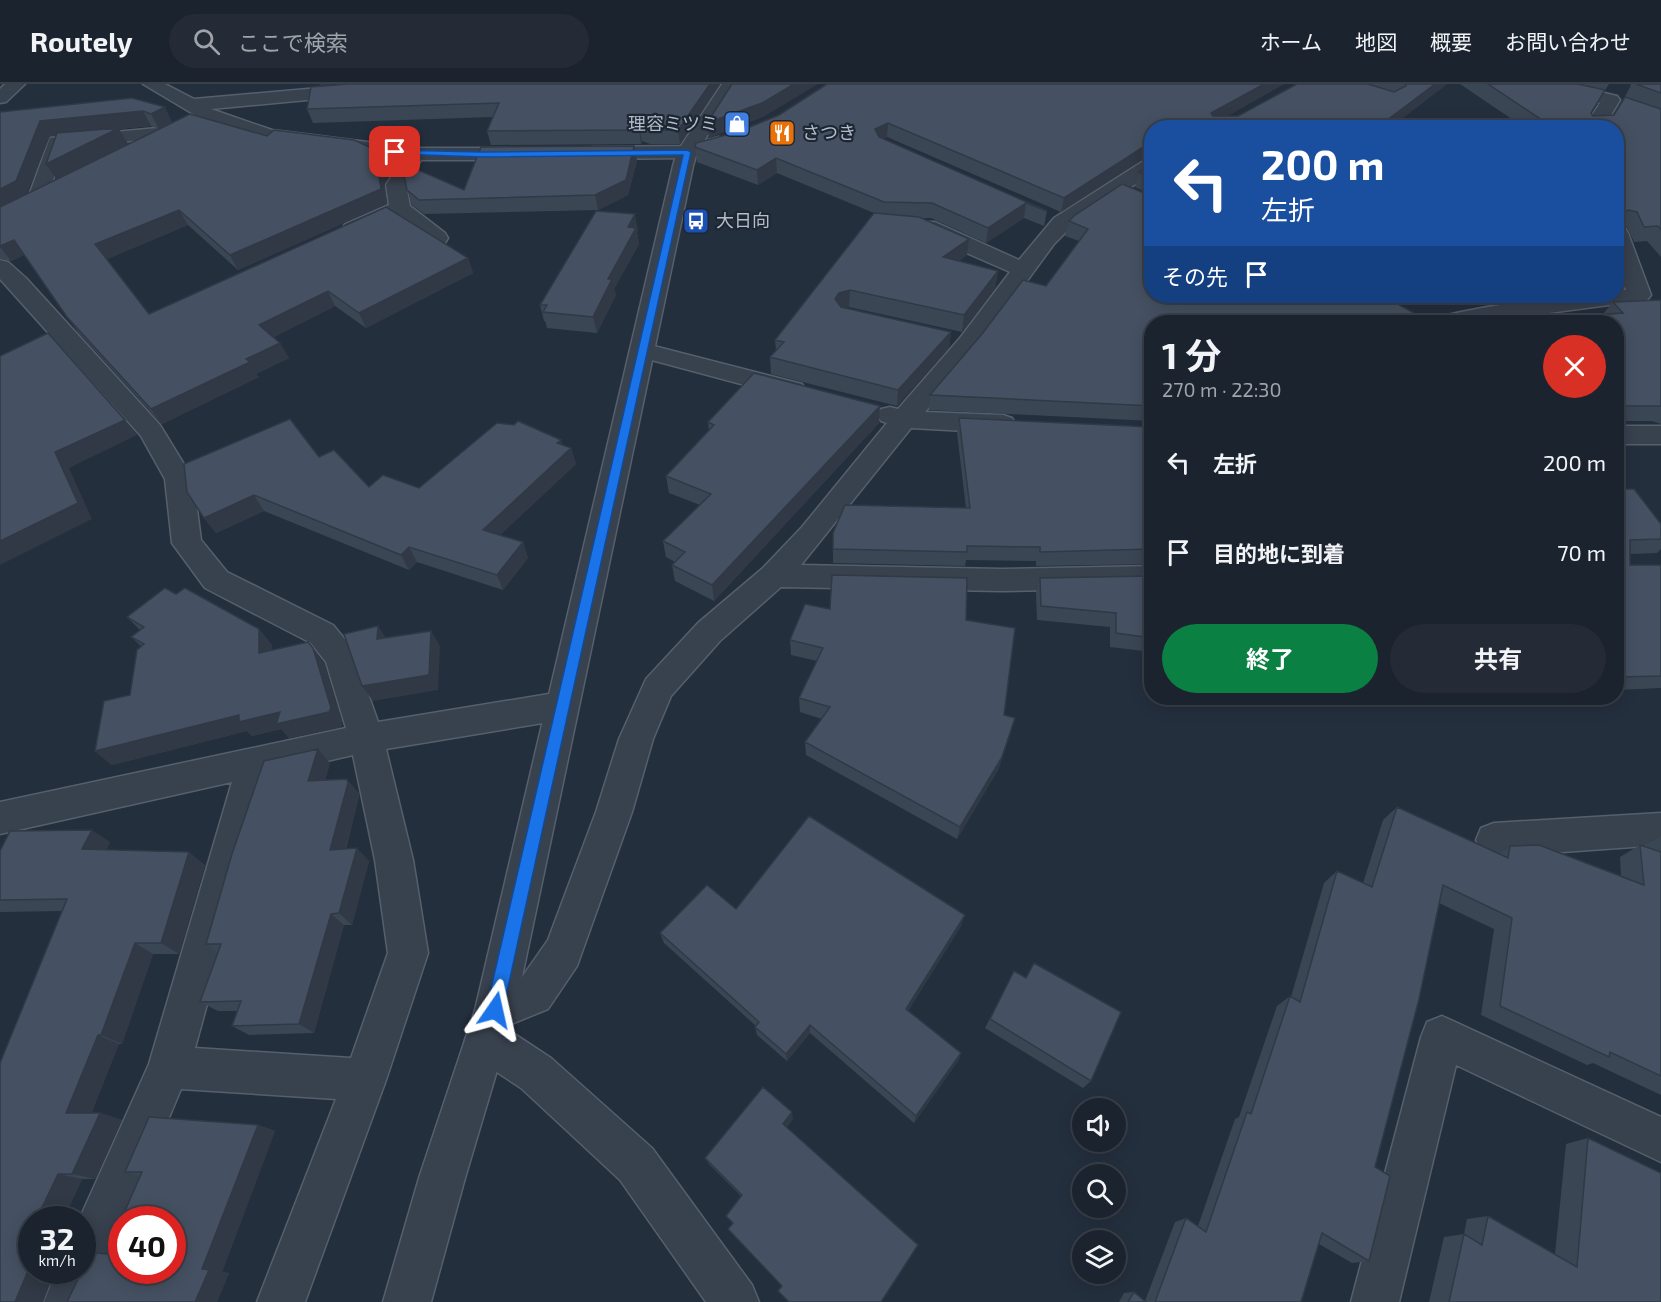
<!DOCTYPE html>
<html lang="ja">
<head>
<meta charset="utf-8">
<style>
  body { margin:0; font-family:"Exo 2","Noto Sans JP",sans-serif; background:#242b36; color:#f1f3f6; height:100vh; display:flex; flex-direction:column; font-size:22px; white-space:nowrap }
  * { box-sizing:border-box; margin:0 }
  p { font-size:20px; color:#a0a4aa }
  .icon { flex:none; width:33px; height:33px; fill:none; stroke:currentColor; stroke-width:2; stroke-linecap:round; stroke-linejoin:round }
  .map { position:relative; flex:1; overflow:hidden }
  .panel { position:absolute; left:1144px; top:231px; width:480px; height:390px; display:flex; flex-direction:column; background:#1b232e; border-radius:24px; box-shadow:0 3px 15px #0003,0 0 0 2px #39404a }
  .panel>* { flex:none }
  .guide { position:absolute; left:1144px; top:36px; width:480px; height:183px; border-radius:24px; box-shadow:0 3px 15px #0003,0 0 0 2px #39404a; background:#1a4fa0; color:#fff; overflow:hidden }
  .fabs { position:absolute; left:1072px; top:1014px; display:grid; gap:12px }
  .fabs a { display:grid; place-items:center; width:54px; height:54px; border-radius:50%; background:#1b232e; box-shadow:0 3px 15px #0003,0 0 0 2px #39404a; font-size:30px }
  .speed { position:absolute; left:18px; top:1122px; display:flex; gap:12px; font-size:30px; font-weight:700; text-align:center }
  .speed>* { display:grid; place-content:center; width:78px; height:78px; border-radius:50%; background:#1b232e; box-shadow:0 3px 15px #0003,0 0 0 2px #39404a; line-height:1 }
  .speed small { font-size:15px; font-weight:400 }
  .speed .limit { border:9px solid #d22; background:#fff; color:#111 }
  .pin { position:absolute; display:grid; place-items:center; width:51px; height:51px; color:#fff; margin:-26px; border-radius:12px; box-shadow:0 3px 9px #0006 }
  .me { position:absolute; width:66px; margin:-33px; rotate:11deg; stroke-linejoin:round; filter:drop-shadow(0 0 4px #0008) }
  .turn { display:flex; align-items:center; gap:21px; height:126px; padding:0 18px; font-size:27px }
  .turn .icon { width:78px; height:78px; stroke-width:2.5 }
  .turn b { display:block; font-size:42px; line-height:51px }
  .then { display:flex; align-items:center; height:57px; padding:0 18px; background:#0003; gap:12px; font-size:22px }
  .round { display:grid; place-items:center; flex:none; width:63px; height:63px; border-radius:32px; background:#242b36 }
  .summary { display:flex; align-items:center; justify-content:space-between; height:102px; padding:0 18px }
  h1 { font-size:36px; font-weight:700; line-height:45px }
  .primary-button { display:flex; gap:12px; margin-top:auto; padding:12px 18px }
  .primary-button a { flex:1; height:69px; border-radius:36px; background:#0b8043; color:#fff; font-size:24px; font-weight:700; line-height:69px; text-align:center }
  .primary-button a+a { background:#242b36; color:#f1f3f6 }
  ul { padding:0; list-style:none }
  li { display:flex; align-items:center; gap:18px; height:90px; padding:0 18px }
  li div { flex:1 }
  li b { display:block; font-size:22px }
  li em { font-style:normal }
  header { display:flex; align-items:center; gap:36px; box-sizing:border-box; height:84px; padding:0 30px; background:#1b232e; border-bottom:2px solid #39404a }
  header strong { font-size:28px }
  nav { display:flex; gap:33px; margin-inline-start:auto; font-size:21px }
  .search { width:420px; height:54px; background:#242b36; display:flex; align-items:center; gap:15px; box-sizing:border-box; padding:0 21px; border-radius:33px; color:#a0a4aa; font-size:22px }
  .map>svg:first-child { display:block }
</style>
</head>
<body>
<header>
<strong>Routely</strong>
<div class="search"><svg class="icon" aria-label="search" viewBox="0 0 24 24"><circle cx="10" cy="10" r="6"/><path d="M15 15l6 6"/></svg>ここで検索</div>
<nav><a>ホーム</a><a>地図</a><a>概要</a><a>お問い合わせ</a></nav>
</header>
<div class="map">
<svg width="1661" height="1218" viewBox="0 0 1661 1218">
  <rect width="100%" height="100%" fill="#242f3e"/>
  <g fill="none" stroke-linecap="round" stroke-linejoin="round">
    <defs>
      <path id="minor" d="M5,0h20l-19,18 -6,1v-14z
        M143,0h22l29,15 170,-15h69l-9,5 -213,20 61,21 143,18h108l10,6 -10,6h-102l-15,25 4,21 35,27 3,5 -3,5h-16l-31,-26 -45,18 -8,-1 -3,-5 3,-5 44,-19 -3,-20 17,-27 -141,-19 -62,-21z
        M1536,0h31l50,12 3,4 -17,28h-19l16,-25 -61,-15z
        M168,43l9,6 -2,4 -110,10 -20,55h-14l-3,-4 22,-60z
        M719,53l10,6 -3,4 -39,11 -95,1 -10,-6 10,-6 94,-1z
        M1152,74v15l-82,55 -16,16 -76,104 -53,64 78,3 9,3 4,6 -4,6 -9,3 -92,-5 -110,137 201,4 150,-3v22l-150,3 -221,-4 -61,54 -49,55 -18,43 -21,73 -55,154 -29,43 -44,18 47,31 101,90 100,137 7,17h-53l-86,-122 -99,-92 -50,-33 -6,-15 6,-15 8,-3 -4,-12 6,-14 39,-16 28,-40 48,-128 23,-73 27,-60 52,-56 65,-55 39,-41 85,-104 -6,-2 -4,-6 4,-6 9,-2 8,2 62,-71 50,-66 -91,-40 -3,-5 3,-5h16l84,38 35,-42 91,-58z
        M1617,143l8,1 3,5 23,62 -4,5 -166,22h-46l4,-5c57,-14 119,-21 178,-21v-5l9,-1 -9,-26z
        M0,176l8,2 18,16 134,147 33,54 8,61 26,32 106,53 19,23 26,74 183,-30 12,4 5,10 -5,10 -12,4 -175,29 27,111 15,93 -42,127 -81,222h-48l79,-203 -155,-10 -55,131h-4v11l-30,71h-48l13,-32h25v-50h-3l70,-156 83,-282 -232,52v-32l346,-74 -20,-66 -15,-19 -106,-55 -33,-45 -7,-64 -24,-43 -141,-157zM353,671l22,105 13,93 -37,105 -156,-10 75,-274z
        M1173,212h29c-9,12 -34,23 -48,19l-4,-5 4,-5z
        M642,259l160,41 4,6 -4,6 -9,2 -160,-43 -3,-5 3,-5z
        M1617,342h44v18h-44z
        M1661,729v32l-167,12 -13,-5 -5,-12 5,-12 13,-5z
        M1442,932l219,101v45l-205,-97 -57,237h-48l70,-265 6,-15z"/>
      <path id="tertiary" d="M722,0h18l-43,68 -4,14 -178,844 -50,168 -34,124h-48l36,-124 56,-168 198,-844 4,-14z"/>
    </defs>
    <!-- minor casing -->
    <use href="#minor" stroke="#565f6c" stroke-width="3"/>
    <!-- tertiary casing -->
    <use href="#tertiary" stroke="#565f6c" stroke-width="3"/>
    <!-- minor -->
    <use href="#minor" fill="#38414e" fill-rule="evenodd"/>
    <!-- tertiary -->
    <use href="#tertiary" fill="#38414e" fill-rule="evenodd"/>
  </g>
  <!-- wall -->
  <path fill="#3b4654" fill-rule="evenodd" d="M348,0h372l-40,60h-30l-8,-3 -1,3 -150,1 -4,-14 6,-14 -180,6 -6,-14z
    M827,0h457l-57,32h11l131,-32h78l-54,41 -241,3v28l-8,2 -83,54 -174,-75 -4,2 164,72 -3,15 -20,-8 -38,25 -55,-25h-10l46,37 -8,6 39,10 -3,17 -33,44 -113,-25 -3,1 105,24 -2,16 -52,58 -126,-32 -1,-17 6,-6 -1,-11 99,-127 -97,-40 -19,12 -61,-23 -2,-15 42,-15 42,-17z
    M1460,0h149l-18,29 2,3 20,-1 12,-18 6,-12 -1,-1h31v173l-14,-16 -13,1 -7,-15 -2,-1 -8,14v-112h-92z
    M132,14l40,24 -13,7 -8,-3 -32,3 9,15 139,-8 126,34 -9,15 3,19 -149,66 -50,-45 -81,34 42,55 319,-56 5,15 -107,55 -31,-22 -61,31 15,21 -33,16 3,3 -97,47 -84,-92 -54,-77 -13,6 -11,-2v-147zM56,51v44l-29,14 23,-57z
    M634,62l3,15 -9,34 -30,15 -174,4 -12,-9 -5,-15h57z
    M1152,80v31l-17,-8 4,-15z
    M1152,112v100h17l-12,5 7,2 261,16 16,3h-289v99l-223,-11 1,-15 116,-109 33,-45 -14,-5 4,-15z
    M638,146l-1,3 2,11 -25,45 2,6 -19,38 -50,-5 -2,-7h-1l-4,-16z
    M1661,216v124l-9,-3h-35v-99h-119v-1l105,-7 10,-12z
    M959,334l193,9v137l-116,2v-5l-70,-1 -1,6 -132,-3v-30l133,-25 -9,-75z
    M708,338l171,1 -165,178 -39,-20 -3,-16 3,-3 -9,-5 -3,-16 37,-36 -31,-12 -3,-17 43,-46z
    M561,356l1,5 9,3 5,16 -76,71 23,7 5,16 -25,32 -86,-28 -8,8 -145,-59 -48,22 -12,-15 115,-61 50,30 50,1z
    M1617,405l44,35v25l-4,4 -27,1v11h31v123l-44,2z
    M1152,492v76l-42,-5v-20l-73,-7 -1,-27 4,-15z
    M176,510l83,35 13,16v5l52,13 18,59 -1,5 -52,11 -8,-9 -29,7 -5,-5 -135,34 -17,-14 35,-56 11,-49 -10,-9 9,-7 -13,-13z
    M830,525l136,11 45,112 -13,38 -41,69 -151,-84 -1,-13 17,-23 -22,-7 -1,-14 18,-37 -26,-6 -1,-15z
    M330,679l-5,17 34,13v3l-13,53 23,12 -17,64h-8l-30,108 -65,2 -17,-9 5,-15h-19l-18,-9 18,-50 -12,-8z
    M1397,723l102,47 11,-8 111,30 -1,-19 20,-12 3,1 18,-10v259l-68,-32 -6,2 -106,-50 13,-86 -55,-26 -64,264 -6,94 -17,2 -33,-19 -18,58h-182l5,-9 10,-1 11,9 30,-79 11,-4 12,8 37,-107 4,-2 38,-111 13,-10 1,1 33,-114 13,-12 26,12 20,-63z
    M110,758l-4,8 99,15 -26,89h-26l-31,90h-3l-28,69h9l22,7 -27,59h-13l-19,41h-31v50h23l-12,32h-43l62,-391 -62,1v-61z
    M736,825l225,17 -53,85 53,42 -3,8 -44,62 -104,-90 -23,28 -30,-26 -2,-8 1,-1 -92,-83 -4,-10z
    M1014,887l77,110 -8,7 -98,-60z
    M793,1035l-6,8 -5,159 -49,-63 8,-27 -32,-32 -4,-6z
    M258,1041l17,6 -53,141 7,1 -12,29h-150l24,-50 15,2 34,-78 -15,-4z
    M1588,1054l73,164h-232l15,-65 20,-3 3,-15 21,-3 67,38 11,-110z"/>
  <!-- shaded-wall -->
  <path fill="#303945" d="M319,0h19l-18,2z
    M710,0h10l-40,60 -2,-14z
    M794,0h24l-55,33 -54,21 -2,-15z
    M1264,0h20l-77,44 4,-15z
    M1435,0h12l-57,44 -4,-7z
    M165,23l7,15 -13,7 -8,-15z
    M143,27l8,15 -32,3 9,15 -71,36 -11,-16 72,-35 -68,7 -24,59 -26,15v-21l40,-68z
    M888,39l-1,14 -12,6v-14z
    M639,42l3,15 -1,3 -2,-14z
    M1152,58l-1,14 -7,2 -83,54 3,-14 84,-54z
    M634,62l3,15 -9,34 -30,15 -3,-15z
    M387,71l6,15 -9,15 3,19 -149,66 -8,-15 148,-84z
    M776,74l1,15 -19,12 -1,-15z
    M1026,119l-2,15 -38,25 2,-15z
    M179,126l9,15 -82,34 -11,-15z
    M635,130l3,16 -1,3 2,11 -25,45 2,6 -19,38 -4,-16 35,-90z
    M969,155l-2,16 -26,18 2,-16z
    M14,156l11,15 -14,6 -11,-14v-1z
    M468,174l5,15 -107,55 -7,-15z
    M998,187l-3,17 -33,44 2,-17z
    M850,206l-1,17 -10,3 -4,-11 4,-6z
    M328,207l7,15 -67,34 -9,-15z
    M1152,212h17l-16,7z
    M951,248l-2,16 -52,58 1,-16z
    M280,259l9,15 -33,16 3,3 -97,47 -11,-15 95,-50z
    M880,322l-1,17 -165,178 -2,-16z
    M125,336l12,15 -68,33 23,51 -92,46v-24l55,-89z
    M561,356l4,14 6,-6 5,16 -87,81 -6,-15z
    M254,411l10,16 -48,22 -12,-15z
    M523,458l5,16 -25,32 -6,-15z
    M409,463l8,15 -8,8 -8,-15z
    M378,542l10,15 -11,-2z
    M259,545l13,16v23l-13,-15z
    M431,547l9,15 -2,44 -65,11 -11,-15z
    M313,564l11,15 18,59 -1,5 -52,11 -8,-9 -29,7 -5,-5 -135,34 -17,-14z
    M1015,634l-17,52 -41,69 3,-12z
    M318,665l12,14 -9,31 -13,-13z
    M347,695l12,14v3l-17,66 -12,-12z
    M92,746l18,12 -9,20 -19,-13z
    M357,764l12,13 -17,64 -13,-12z
    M189,768l16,13 -26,89 -18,-11z
    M331,830l13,11 -30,108 -15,-9z
    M965,831l-4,11 -57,92 2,-9z
    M135,859l18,11 -31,90 -21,-9z
    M810,941v8l-23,28 -1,-7z
    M98,951l21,9 -30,76 -23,-7z
    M961,969l-3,8 -44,62 2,-7z
    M792,1028l1,7 -8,11 -2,-6z
    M100,1029l22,7 -27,59 -23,-5z
    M258,1041l17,6 -53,141 -20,-3z
    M58,1090l24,5 -19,41h-27z
    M32,1146v13l-6,-1z
    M30,1182h2v4h23l-12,32h-28z
    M209,1186l20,3 -12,29h-22z"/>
  <!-- building -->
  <path fill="#455162" stroke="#303945" stroke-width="1.5" fill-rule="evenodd" d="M348,0h362l-32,46h-30l-9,-4v4l-152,1 12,-28 -192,6 4,-22z
    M732,0h62l-32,19 -55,20z
    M827,0h437l-53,29 2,3h25l59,-32h71l26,8 12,-6 -1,-2h30l-49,37 10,7h-244v14l-4,2 -84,54 -176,-75 -13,6 4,8 168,74 -21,-8 -38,25 -56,-25 -48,-1 -108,-44 -19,12 -62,-23 1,-4 41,-11 42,-17z
    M1488,0h90l27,6 -14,23 2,3 21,-1 11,-18 36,12v121l-3,-4 -14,1 -7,-15 -9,-2 -3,2v16h-8v-55h7l-7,-5v-40h-63z
    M1636,0h25v9z
    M132,14l33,9 -14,7 -8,-3 -103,10 -24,60 -16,8v-77z
    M190,30l77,22 7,-6 80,10 33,15 -9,16 3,18 -151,66 -51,-45 -84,34 54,70 237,-107 82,51 -109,55 -31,-22 -69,34 21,18 -34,16 4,3 -99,47 -84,-92 -53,-77 -14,6v-39z
    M119,44l-73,36 11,-31z
    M634,62l-8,34 -31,15 -176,5 -12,-10 -4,-19 4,-6 57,25 17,-43z
    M1152,80v15l-13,-7z
    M1122,100l30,12v100l5,5 7,2 22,-4 5,-3h192l42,23 8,-1 8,4h-289v84l-222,-11 52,-61 41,-54 23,6 42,-57 -19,-8 6,-6z
    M596,127l39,3 -7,13 8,1 -28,51h4l-19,38 -50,-5 4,-7h-7z
    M874,129l45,4 50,22 -26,18 55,14 -34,44 -114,-25 -11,3 -4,6 6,8 110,25 -53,58 -128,-33 14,-15 -9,-2z
    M1661,216v106h-44v-84h-118l-1,-1 125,-8 -10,-11z
    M48,249l77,87 -70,32 23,51 -78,38v-185z
    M754,289l126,33 -168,179 -40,-20 13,-13 -22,-11 48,-47 -45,-18 48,-51 -6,-3z
    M959,334l193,9v122l-112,3v-5l-73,-1v6l-134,-3v-16l12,-28 125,3z
    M290,335l29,38 15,-7 35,37 14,-12 36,13 78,-65 17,2 4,-4 43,19 -4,3 14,5 -88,82 40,12 -26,33 -88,-28 -8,8 -147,-60 -50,23 -17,-26 -3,-28z
    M1617,405h17l27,35v15l-31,1v25h31v111l-44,1z
    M832,491l135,3 -1,42 49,8 -11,87 11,3 -13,39 -42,70 -155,-85 25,-35 -31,-9 24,-50 -33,-8 15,-36 25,5z
    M1152,492v62l-36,-5v-20l-75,-7 -1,-28z
    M165,504l11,6 9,-6 74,41v24l49,-11 5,6 18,60 -2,4 -53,12 4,-12 -41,10v-7l-144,36 9,-50 26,-6 7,-45 7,-6 -13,-7 13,-10 -17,-10z
    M378,542l-1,13 54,-8 -2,44 -67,11 -18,-52z
    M318,665l-10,32 39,-2 1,4 -18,67 27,-2 -18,65 -8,1 -32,110 -67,2 9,-25 -41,1 21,-58h-15l26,-90 32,-93z
    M1397,723l111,51 2,-12 29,-1 105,40 -4,-40 21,7v224l-51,-24 -1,5 -109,-51 12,-88 -69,-33 -24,114 -44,168 15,9 -21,85 -47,-28 -21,69h-146l31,-84 20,14 41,-120 4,2 39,-118 10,6 37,-131 35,16z
    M809,732l156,99 -59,94 55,44 -45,63 -106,-91 -24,29 -31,-27 4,-5 -99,-89 47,-48 29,24z
    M92,746l-10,19 107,3 -28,91h-26l-34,92h-3l-32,78h34l-28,61h-14l-22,46h-4v10l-6,12 6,1v23h-2l-15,36h-15v-239l67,-164 -67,1v-49l10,-20z
    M1034,879l87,49 -30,69 -101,-62 24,-48 12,7z
    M763,1003l29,25 -9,12 135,121 -37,57h-92l-11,-11 4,-5 -54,-57 5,-6 -7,-7 16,-21 -37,-37z
    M149,1033l109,8 -56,144 7,1 -14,32h-128l24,-50 15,2 36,-82h-17zM122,1136h50v50h-50z
    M1588,1054l73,35v129h-212l15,-68 18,11 6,-29 89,51z
    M1134,1208l12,10h-18z"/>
  <!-- route -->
  <path fill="#1a73e8" stroke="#114b97" stroke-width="1.5" d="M392,66l90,2 205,-2 4,2 -188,858 -2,6 -6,2 -6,-2 -3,-6 197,-855 -201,2 -87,-3z"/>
  <!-- icons -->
  <defs>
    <symbol id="shop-square" viewBox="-11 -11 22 22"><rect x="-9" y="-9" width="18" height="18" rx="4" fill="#3f7fe0" stroke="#1d2633"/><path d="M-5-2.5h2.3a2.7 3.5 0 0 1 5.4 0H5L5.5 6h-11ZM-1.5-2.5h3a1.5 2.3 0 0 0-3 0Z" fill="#fff"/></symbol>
    <symbol id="restaurant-square" viewBox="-11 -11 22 22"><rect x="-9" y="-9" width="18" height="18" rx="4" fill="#e8710a" stroke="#1d2633"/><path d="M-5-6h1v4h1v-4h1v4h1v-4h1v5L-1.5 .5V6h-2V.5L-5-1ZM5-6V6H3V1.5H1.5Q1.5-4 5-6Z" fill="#fff"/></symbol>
    <symbol id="bus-square" viewBox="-11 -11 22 22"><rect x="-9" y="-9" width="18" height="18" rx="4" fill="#1a4fb4" stroke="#1d2633"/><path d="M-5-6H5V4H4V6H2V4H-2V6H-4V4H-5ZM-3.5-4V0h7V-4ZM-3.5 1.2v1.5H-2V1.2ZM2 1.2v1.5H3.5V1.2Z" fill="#fff"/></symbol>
  </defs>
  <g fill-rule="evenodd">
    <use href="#shop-square" x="722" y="25" width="30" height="30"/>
    <use href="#restaurant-square" x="767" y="34" width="30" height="30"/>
    <use href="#bus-square" x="681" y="122" width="30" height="30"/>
  </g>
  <g text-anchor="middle" stroke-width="4.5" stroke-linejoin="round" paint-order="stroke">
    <!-- far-poi labels -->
    <g font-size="18" fill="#b4bcc9" stroke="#1d2633" text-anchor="start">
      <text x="718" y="46" text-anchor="end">理容ミツミ</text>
      <text x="802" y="55">さつき</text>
      <text x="716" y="143">大日向</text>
    </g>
  </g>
</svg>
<div class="fabs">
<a><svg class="icon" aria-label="sound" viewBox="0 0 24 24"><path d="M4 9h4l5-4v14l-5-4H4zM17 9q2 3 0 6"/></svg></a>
<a><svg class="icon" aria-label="search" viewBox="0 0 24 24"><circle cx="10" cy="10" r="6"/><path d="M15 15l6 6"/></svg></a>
<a><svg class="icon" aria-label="layers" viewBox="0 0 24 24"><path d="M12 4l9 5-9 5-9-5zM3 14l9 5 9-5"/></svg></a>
</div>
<div class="speed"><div>32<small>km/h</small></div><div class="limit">40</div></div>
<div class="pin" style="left:395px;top:68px;background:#d93025"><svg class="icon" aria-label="arrive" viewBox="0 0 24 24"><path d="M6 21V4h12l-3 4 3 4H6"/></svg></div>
<svg class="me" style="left:495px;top:926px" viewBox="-20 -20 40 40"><path d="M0-17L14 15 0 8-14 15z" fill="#1a73e8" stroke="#fff" stroke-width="4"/></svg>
<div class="guide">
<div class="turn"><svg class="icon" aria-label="left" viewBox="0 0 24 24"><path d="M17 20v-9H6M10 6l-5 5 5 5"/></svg><div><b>200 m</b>左折</div></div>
<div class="then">その先<svg class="icon" aria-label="arrive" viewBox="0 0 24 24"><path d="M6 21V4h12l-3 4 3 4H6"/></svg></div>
</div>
<section class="panel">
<div class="summary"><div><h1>1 分</h1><p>270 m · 22:30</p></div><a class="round" style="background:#d93025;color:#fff"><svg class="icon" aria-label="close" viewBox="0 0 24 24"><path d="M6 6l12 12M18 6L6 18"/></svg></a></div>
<ul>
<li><svg class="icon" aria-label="left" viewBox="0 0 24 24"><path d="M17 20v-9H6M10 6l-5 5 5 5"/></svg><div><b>左折</b></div><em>200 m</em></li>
<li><svg class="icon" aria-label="arrive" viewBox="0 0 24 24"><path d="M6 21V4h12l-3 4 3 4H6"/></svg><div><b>目的地に到着</b></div><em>70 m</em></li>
</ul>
<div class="primary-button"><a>終了</a><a>共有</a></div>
</section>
</div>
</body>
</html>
